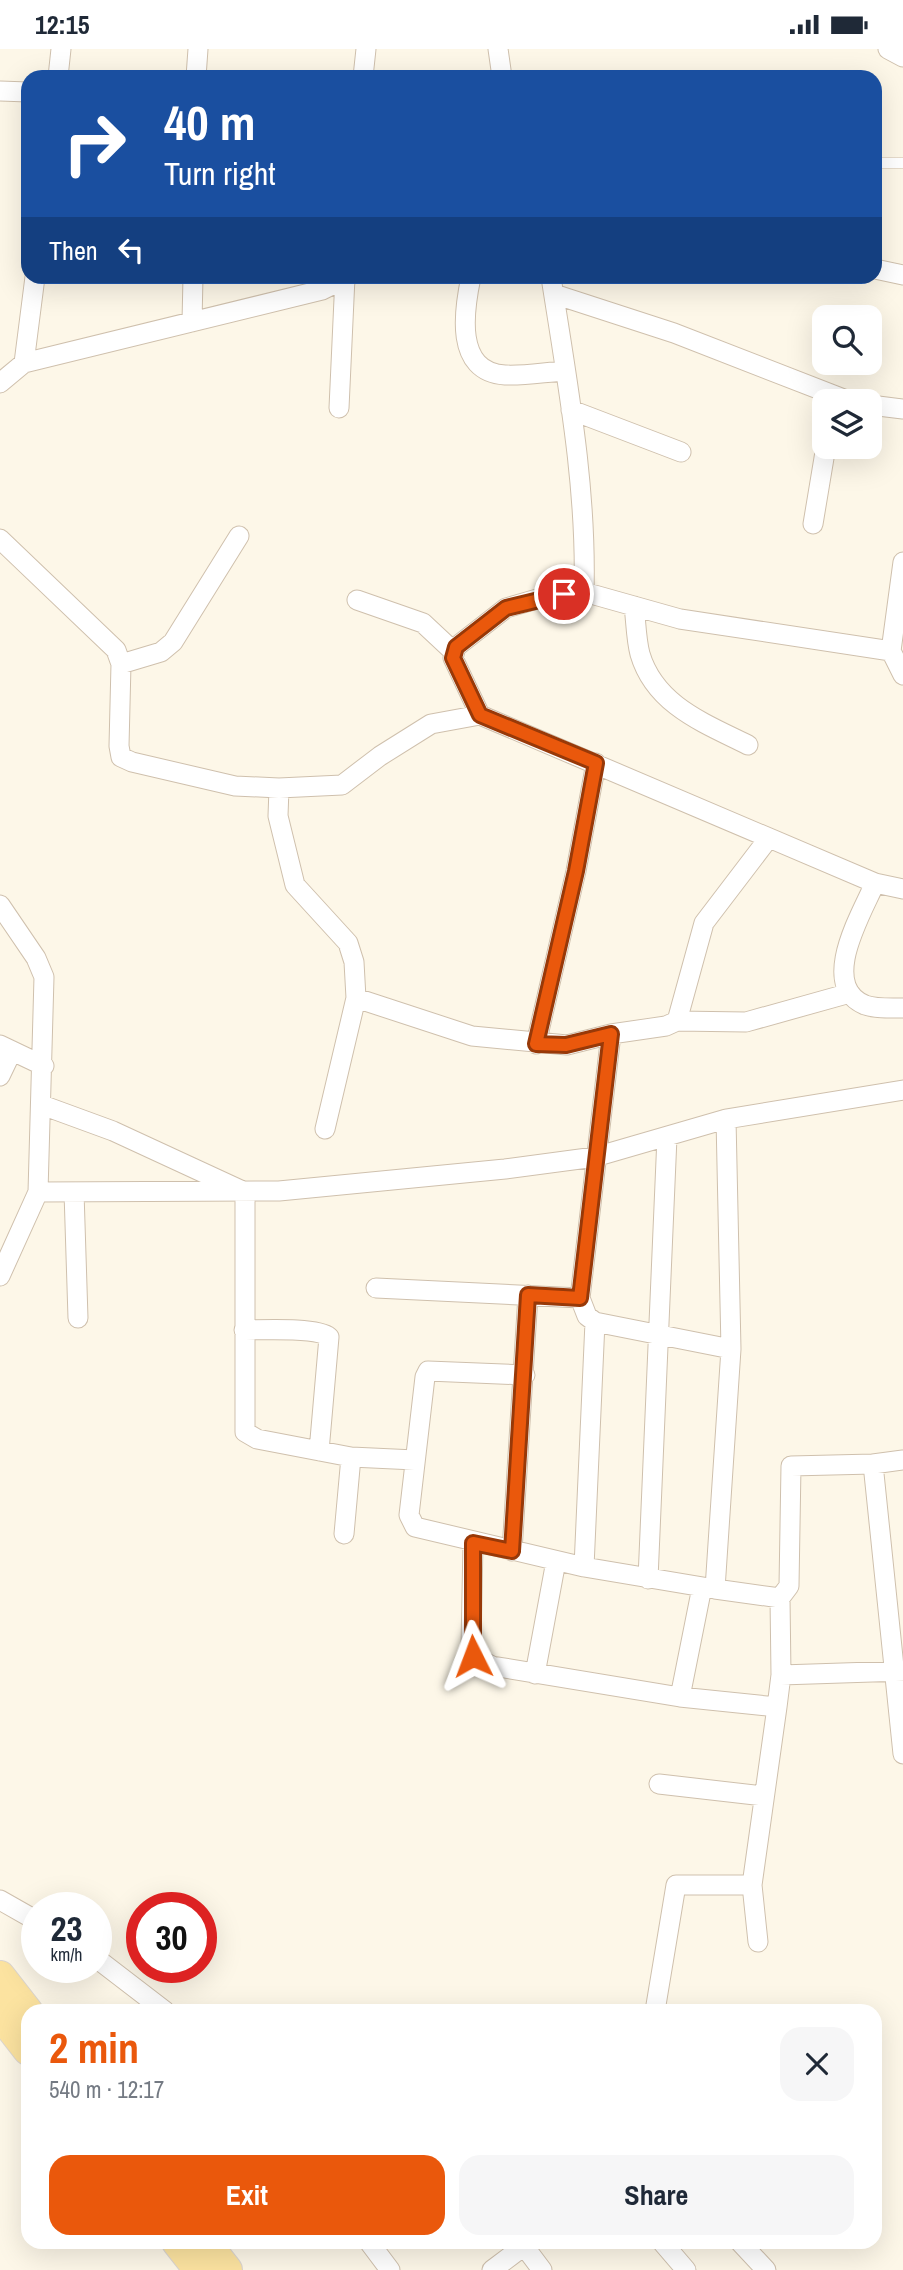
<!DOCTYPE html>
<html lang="en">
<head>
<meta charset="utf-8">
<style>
  body { margin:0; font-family:"Archivo Narrow",sans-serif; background:#f6f6f7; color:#1f2937; height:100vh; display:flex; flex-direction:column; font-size:26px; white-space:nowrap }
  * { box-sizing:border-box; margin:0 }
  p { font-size:23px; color:#747a83 }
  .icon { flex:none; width:38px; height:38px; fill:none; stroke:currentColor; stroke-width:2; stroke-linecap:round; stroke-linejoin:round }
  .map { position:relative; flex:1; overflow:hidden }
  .drawer { position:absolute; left:21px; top:1955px; width:861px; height:245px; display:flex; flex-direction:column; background:#fff; border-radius:21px; box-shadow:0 7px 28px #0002 }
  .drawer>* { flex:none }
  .guide { position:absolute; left:21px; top:21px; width:861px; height:214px; border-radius:21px; box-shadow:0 7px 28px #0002; background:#1a4fa0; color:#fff; overflow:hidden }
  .fabs { position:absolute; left:812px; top:256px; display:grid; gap:14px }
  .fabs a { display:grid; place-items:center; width:70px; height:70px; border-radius:14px; background:#fff; box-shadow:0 7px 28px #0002; font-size:35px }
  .speed { position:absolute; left:21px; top:1843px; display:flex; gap:14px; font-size:35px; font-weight:700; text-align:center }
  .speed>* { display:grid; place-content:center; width:91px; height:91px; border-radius:50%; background:#fff; box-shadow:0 7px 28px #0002; line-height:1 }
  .speed small { font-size:18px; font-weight:400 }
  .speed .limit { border:10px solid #d22; background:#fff; color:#111 }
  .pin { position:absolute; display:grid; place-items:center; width:60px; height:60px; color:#fff; margin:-30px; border:4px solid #fff; border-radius:50%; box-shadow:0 2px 7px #0007 }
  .me { position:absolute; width:77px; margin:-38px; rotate:357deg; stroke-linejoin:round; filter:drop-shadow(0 0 5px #0008) }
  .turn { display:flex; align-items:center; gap:24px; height:147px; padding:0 28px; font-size:32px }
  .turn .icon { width:91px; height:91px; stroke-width:2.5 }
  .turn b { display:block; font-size:49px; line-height:60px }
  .then { display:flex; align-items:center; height:66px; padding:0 28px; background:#0003; gap:14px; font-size:26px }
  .round { display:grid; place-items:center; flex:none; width:74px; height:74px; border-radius:21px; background:#f6f6f7 }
  .head { display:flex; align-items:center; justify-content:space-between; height:119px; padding:0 28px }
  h1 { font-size:42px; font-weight:700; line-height:52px; color:#ea580c }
  .primary-button { display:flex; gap:14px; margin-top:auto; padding:14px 28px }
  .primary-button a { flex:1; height:80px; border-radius:21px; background:#ea580c; color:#fff; font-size:28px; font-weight:700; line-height:80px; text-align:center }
  .primary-button a+a { background:#f6f6f7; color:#1f2937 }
  .status { display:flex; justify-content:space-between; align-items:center; height:49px; padding:0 35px; background:#fff; direction:ltr }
  .status svg { height:19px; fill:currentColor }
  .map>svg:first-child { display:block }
</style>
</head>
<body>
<div class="status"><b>12:15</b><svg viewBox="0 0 49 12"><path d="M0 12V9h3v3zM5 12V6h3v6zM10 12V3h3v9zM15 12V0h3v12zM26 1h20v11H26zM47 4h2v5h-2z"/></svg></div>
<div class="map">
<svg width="903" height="2221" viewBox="0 0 903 2221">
  <rect width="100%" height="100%" fill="#fdf7e8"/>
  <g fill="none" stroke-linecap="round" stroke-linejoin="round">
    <defs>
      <path id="service" d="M875,114h28"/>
      <path id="minor" d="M498,0l4,28
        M888,0l15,8
        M58,28l3,-28
        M196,28l2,-28
        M363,28l3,-28
        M0,42l28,1
        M875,220l28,6
        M471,228c-7,33 -17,95 34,98 20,1 41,-3 60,-4
        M554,245l120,39 175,68
        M192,273l1,-45
        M24,314l11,-86
        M0,334l24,-20 298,-73 26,-13
        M870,356l33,4
        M339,359l6,-131
        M571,361l110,42
        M813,475l13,-78
        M0,490l116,111 5,14 -2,82 2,11 11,5 103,24 44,2 63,-3 38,-29 51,-32 49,-9 395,168 28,6
        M584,543l96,27 211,32 12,-89
        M357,551l66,23 31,29
        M634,557c2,15 2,33 6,48 15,51 64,69 108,91
        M891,602l12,24
        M121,615l40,-12 12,-10 66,-106
        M480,666l-27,-57 3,-11 50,-39 38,-11 40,-5c3,-106 -17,-211 -33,-315
        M279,739l-1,28 17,69 53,58 6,19 2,36 116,38 95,9 44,-11
        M768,790l-64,84 -27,98 -11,5 -55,8 -31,264 7,18 8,6 136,27 -16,240 65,9 1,77 122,-4
        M875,834c-13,30 -57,102 -10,122 11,4 26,3 38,3
        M0,856l36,53 8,19 -6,215
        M677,972l69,1 104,-29
        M536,995l40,-173 20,-108
        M0,996l44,21
        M0,1027l12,-25
        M42,1056l71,26 132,61v240l12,7 94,18 64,3
        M726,1070l5,230
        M325,1080l31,-131
        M74,1143l4,126
        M0,1227l38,-84 241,-1 226,-22 90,-12 131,-38 177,-29
        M376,1239l204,10
        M244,1281c18,0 73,-3 85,7l-10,114
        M525,1326l-97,-4 -3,6 -16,138 6,12 169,40 131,22
        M903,1411l-30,4 30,290
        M344,1485l7,-77
        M473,1494l-2,103 2,10 19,10 188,31 97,10 4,-32
        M512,1502l16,-256
        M584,1518l11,-245
        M648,1530l19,-442
        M780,1549l9,-12 2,-120 82,-2
        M535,1625l21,-113
        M680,1648l22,-110
        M659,1735l105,12
        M0,1851l37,21
        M758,1893l-6,-57 25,-178
        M96,1909l69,53
        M655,1962l21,-126h76
        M369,2193l21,28
        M662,2193l24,28
        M740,2193l26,28
        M492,2221l32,-24 18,24"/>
      <path id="primary" d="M0,1927l28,36
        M0,1965l28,36
        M177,2193l22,28
        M205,2193l22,28"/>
    </defs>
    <!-- service casing -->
    <use href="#service" stroke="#cfc0ad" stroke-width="11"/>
    <!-- minor casing -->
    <use href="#minor" stroke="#cfc0ad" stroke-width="21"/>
    <!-- primary casing -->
    <use href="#primary" stroke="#dcd6d0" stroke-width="32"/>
    <!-- service -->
    <use href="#service" stroke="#fff" stroke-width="10"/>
    <!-- minor -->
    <use href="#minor" stroke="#fff" stroke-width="19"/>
    <!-- primary -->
    <use href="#primary" stroke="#fce3a0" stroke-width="30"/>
  </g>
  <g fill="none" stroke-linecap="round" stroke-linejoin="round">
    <defs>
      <path id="route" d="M473,1607v-113l39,8 16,-256 52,3 31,-264 -45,11 -30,-1 40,-173 20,-108 -116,-48 -27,-57 3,-11 50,-39 58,-14"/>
    </defs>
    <!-- route casing -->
    <use href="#route" stroke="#983908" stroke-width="18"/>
    <!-- route -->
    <use href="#route" stroke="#ea580c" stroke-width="12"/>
  </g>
</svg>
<div class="fabs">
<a><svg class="icon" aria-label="search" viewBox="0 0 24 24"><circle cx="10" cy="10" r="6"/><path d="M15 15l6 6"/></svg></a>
<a><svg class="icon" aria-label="layers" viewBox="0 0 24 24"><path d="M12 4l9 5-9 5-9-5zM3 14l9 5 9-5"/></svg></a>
</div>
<div class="speed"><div>23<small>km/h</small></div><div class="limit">30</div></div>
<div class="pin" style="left:564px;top:545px;background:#d93025"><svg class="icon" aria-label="arrive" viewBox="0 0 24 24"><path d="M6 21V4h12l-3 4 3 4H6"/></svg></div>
<svg class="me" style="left:473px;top:1607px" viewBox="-20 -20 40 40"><path d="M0-17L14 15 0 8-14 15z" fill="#ea580c" stroke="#fff" stroke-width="4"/></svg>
<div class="guide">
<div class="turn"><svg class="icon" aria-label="right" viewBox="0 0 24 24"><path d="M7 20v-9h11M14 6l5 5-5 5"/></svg><div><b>40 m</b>Turn right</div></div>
<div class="then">Then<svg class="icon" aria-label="left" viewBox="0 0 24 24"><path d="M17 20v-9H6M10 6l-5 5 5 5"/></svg></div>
</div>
<section class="drawer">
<div class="head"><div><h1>2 min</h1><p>540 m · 12:17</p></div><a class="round"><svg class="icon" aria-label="close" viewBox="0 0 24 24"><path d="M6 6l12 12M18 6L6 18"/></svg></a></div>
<div class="primary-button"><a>Exit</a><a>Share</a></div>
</section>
</div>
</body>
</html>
